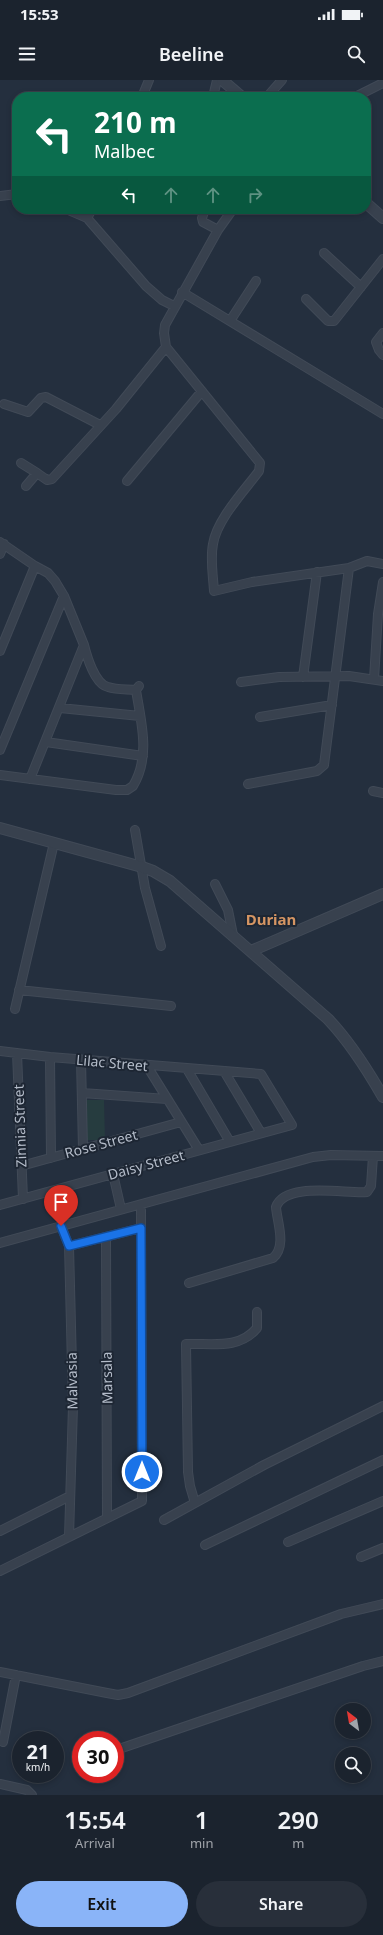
<!DOCTYPE html>
<html lang="en">
<head>
<meta charset="utf-8">
<style>
  body { margin:0; font-family:"Noto Sans",sans-serif; background:#282f3a; color:#f1f3f6; height:100vh; display:flex; flex-direction:column; font-size:15px; white-space:nowrap }
  * { box-sizing:border-box; margin:0 }
  p { font-size:13px; color:#a0a4aa }
  .icon { flex:none; width:22px; height:22px; fill:none; stroke:currentColor; stroke-width:2; stroke-linecap:round; stroke-linejoin:round }
  .map { position:relative; height:1715px; overflow:hidden }
  .panel { display:flex; flex-direction:column; background:#1b232e; flex:1 }
  .panel>* { flex:none }
  .top-card { position:absolute; left:12px; top:12px; width:359px; height:122px; border-radius:16px; box-shadow:0 2px 6px #0003,0 0 0 1px #39404a; background:#0b6e4f; color:#fff; overflow:hidden }
  .needle { width:26px; rotate:329deg }
  .tools { position:absolute; left:335px; top:1623px; display:grid; gap:8px }
  .tools a { display:grid; place-items:center; width:36px; height:36px; border-radius:50%; background:#1b232e; box-shadow:0 2px 6px #0003,0 0 0 1px #39404a; font-size:20px }
  .speed { position:absolute; left:12px; top:1651px; display:flex; gap:8px; font-size:20px; font-weight:700; text-align:center }
  .speed>* { display:grid; place-content:center; width:52px; height:52px; border-radius:50%; background:#1b232e; box-shadow:0 2px 6px #0003,0 0 0 1px #39404a; line-height:1 }
  .speed small { font-size:10px; font-weight:400 }
  .speed .limit { border:6px solid #d22; background:#fff; color:#111 }
  .pin { position:absolute; display:grid; place-items:center; width:34px; height:34px; color:#fff; margin:-41px -17px; border-radius:50% 50% 50% 0; rotate:-45deg; box-shadow:0 0 4px #0007 }
  .pin .icon { rotate:45deg }
  .me { position:absolute; width:44px; margin:-22px; rotate:0deg; stroke-linejoin:round; filter:drop-shadow(0 0 3px #0008) }
  .turn { display:flex; align-items:center; gap:14px; height:84px; padding:0 16px; font-size:18px }
  .turn .icon { width:52px; height:52px; stroke-width:2.5 }
  .turn b { display:block; font-size:28px; line-height:34px }
  .lanes { display:flex; align-items:center; height:38px; padding:0 16px; background:#0003; justify-content:center; gap:20px; direction:ltr }
  .lanes .off { opacity:.35 }
  .eta { display:flex; justify-content:space-evenly; align-items:center; height:68px; text-align:center }
  .eta b { font-size:24px; font-weight:600; line-height:28px }
  .button { display:flex; gap:8px; margin-top:auto; padding:8px 16px }
  .button a { flex:1; height:46px; border-radius:24px; background:#8ab4f8; color:#111; font-size:16px; font-weight:600; line-height:46px; text-align:center }
  .button a+a { background:#282f3a; color:#f1f3f6 }
  .status { display:flex; justify-content:space-between; align-items:center; height:28px; padding:0 20px; background:#1b232e; direction:ltr }
  .status svg { height:11px; fill:currentColor }
  header { display:flex; justify-content:space-between; align-items:center; height:52px; padding:0 16px; background:#1b232e; font-size:18px; font-weight:600 }
  .map>svg:first-child { display:block }
</style>
</head>
<body>
<div class="status"><b>15:53</b><svg viewBox="0 0 49 12"><path d="M0 12V9h3v3zM5 12V6h3v6zM10 12V3h3v9zM15 12V0h3v12zM26 1h20v11H26zM47 4h2v5h-2z"/></svg></div>
<header><svg class="icon" aria-label="menu" viewBox="0 0 24 24"><path d="M4 6h16M4 12h16M4 18h16"/></svg>Beeline<svg class="icon" aria-label="search" viewBox="0 0 24 24"><circle cx="10" cy="10" r="6"/><path d="M15 15l6 6"/></svg></header>
<div class="map">
<svg width="383" height="1715" viewBox="0 0 383 1715">
  <rect width="100%" height="100%" fill="#242f3e"/>
  <!-- green -->
  <path fill="#263c3f" d="M86,1020h18l1,40h-18z"/>
  <g fill="none" stroke-linecap="round" stroke-linejoin="round">
    <defs>
      <path id="minor" d="M142,17l7,-17
        M213,17l4,-17
        M267,17l15,-17
        M355,17l28,-14
        M0,116l17,-2
        M66,129l21,9 5,-9
        M205,129l-3,9 1,4 15,8
        M233,129l-15,21 -53,95 -1,8 2,14 94,116 -1,8c-14,19 -42,48 -46,73 -3,15 0,31 1,47l38,-9 97,-14
        M87,138l59,68 16,14 12,6
        M324,173l37,34
        M182,212l201,122
        M306,219l22,22h6l49,-62
        M230,241l26,-40
        M383,253l-7,9 3,8 4,5
        M4,324l24,8 13,-14 5,-1 54,28
        M21,383l16,10
        M127,401l75,-90
        M26,406l11,-13 10,7 5,-1 64,-70 50,-62
        M0,462l35,24 13,7 7,8 9,15 20,49 -54,134
        M0,474l4,-10
        M84,565c3,12 11,39 24,42 9,3 19,2 28,3l3,-4
        M0,571l35,-85
        M303,597l14,-105
        M374,599l4,-65 5,-32
        M241,602l38,-5 70,-1 34,5
        M60,628l80,8
        M260,637l72,-12
        M46,662l97,14
        M0,670l64,-154
        M0,695l116,15h11l6,-4c18,-30 8,-64 3,-96
        M248,704l69,-13 7,-6 25,-197 18,-7 16,3
        M373,711l10,2
        M135,750l10,58 16,58
        M215,804l13,26 5,25
        M19,910l152,16
        M15,929l39,-166
        M0,971l50,6 211,17 31,51 -292,80
        M17,973l6,146
        M50,977l1,101
        M81,980l2,89
        M147,986l52,84
        M187,989l43,73
        M224,991l37,62
        M82,1013l85,6
        M21,1086l160,-44
        M113,1094l8,35
        M61,1146l8,20 4,160 -4,131
        M106,1157l1,281
        M0,1163l313,-86 18,-2 52,1
        M69,1166l72,-18
        M189,1203l84,-25c14,-12 4,-36 3,-51 9,-26 70,-13 91,-15l4,-6 2,-30
        M195,1423l-5,-17 -2,-14 -2,-128c25,-1 53,6 71,-16v-16
        M164,1440l100,-55 119,-59
        M0,1451l70,-35
        M288,1462l95,-41
        M205,1465l178,-85
        M361,1477l22,-9
        M0,1491l142,-70 -1,-291
        M0,1592l107,21 11,2 10,-2 213,-79 42,-10
        M3,1662l13,-67
        M119,1669l244,-83 20,-5
        M0,1704l27,6 5,5"/>
      <path id="tertiary" d="M222,0l20,17
        M366,123l17,15
        M0,748l142,39 11,4 17,10 158,138c22,23 39,50 55,78
        M251,871l132,-57"/>
    </defs>
    <!-- minor casing -->
    <use href="#minor" stroke="#414a57" stroke-width="10"/>
    <!-- tertiary casing -->
    <use href="#tertiary" stroke="#414a57" stroke-width="12"/>
    <!-- minor -->
    <use href="#minor" stroke="#38414e" stroke-width="8"/>
    <!-- tertiary -->
    <use href="#tertiary" stroke="#38414e" stroke-width="10"/>
  </g>
  <g fill="none" stroke-linecap="round" stroke-linejoin="round">
    <defs>
      <path id="route" d="M61,1146l8,20 72,-18 1,244"/>
    </defs>
    <!-- route casing -->
    <use href="#route" stroke="#114b97" stroke-width="10"/>
    <!-- route -->
    <use href="#route" stroke="#1a73e8" stroke-width="7"/>
  </g>
  <g text-anchor="middle" stroke-width="4" stroke-linejoin="round" paint-order="stroke">
    <!-- street labels -->
    <g font-size="14" fill="#b4bcc9" stroke="#1d2633">
      <text transform="translate(112 983) rotate(5)" y="5">Lilac Street</text>
      <text transform="translate(20 1046) rotate(-92)" y="5">Zinnia Street</text>
      <text transform="translate(101 1064) rotate(-15)" y="5">Rose Street</text>
      <text transform="translate(146 1085) rotate(-15)" y="5">Daisy Street</text>
      <text transform="translate(107 1298) rotate(-91)" y="5">Marsala</text>
      <text transform="translate(72 1301) rotate(-91)" y="5">Malvasia</text>
    </g>
    <!-- neighbourhood labels -->
    <g font-size="15" font-weight="bold" fill="#d59563" stroke="#1d2633">
      <text x="271" y="845">Durian</text>
    </g>
  </g>
</svg>
<div class="tools">
<a><svg class="needle" viewBox="-14 -14 28 28"><path d="M0-13l5 13h-10z" fill="#e53935"/><path d="M0 13l5-13h-10z" fill="#a0a4aa"/></svg></a>
<a><svg class="icon" aria-label="search" viewBox="0 0 24 24"><circle cx="10" cy="10" r="6"/><path d="M15 15l6 6"/></svg></a>
</div>
<div class="speed"><div>21<small>km/h</small></div><div class="limit">30</div></div>
<div class="pin" style="left:61px;top:1146px;background:#d93025"><svg class="icon" aria-label="arrive" viewBox="0 0 24 24"><path d="M6 21V4h12l-3 4 3 4H6"/></svg></div>
<svg class="me" style="left:142px;top:1392px" viewBox="-20 -20 40 40"><circle r="17" fill="#1a73e8" stroke="#fff" stroke-width="3"/><path d="M0-11L8 9 0 5-8 9z" fill="#fff"/></svg>
<div class="top-card">
<div class="turn"><svg class="icon" aria-label="left" viewBox="0 0 24 24"><path d="M17 20v-9H6M10 6l-5 5 5 5"/></svg><div><b>210 m</b>Malbec</div></div>
<div class="lanes"><svg class="icon" aria-label="left" viewBox="0 0 24 24"><path d="M17 20v-9H6M10 6l-5 5 5 5"/></svg><svg class="icon off" aria-label="ahead" viewBox="0 0 24 24"><path d="M12 20V5M6 11l6-6 6 6"/></svg><svg class="icon off" aria-label="ahead" viewBox="0 0 24 24"><path d="M12 20V5M6 11l6-6 6 6"/></svg><svg class="icon off" aria-label="right" viewBox="0 0 24 24"><path d="M7 20v-9h11M14 6l5 5-5 5"/></svg></div>
</div>
</div>
<section class="panel">
<div class="eta">
<div><b>15:54</b><p>Arrival</p></div>
<div><b>1</b><p>min</p></div>
<div><b>290</b><p>m</p></div>
</div>
<div class="button"><a>Exit</a><a>Share</a></div>
</section>
</body>
</html>
